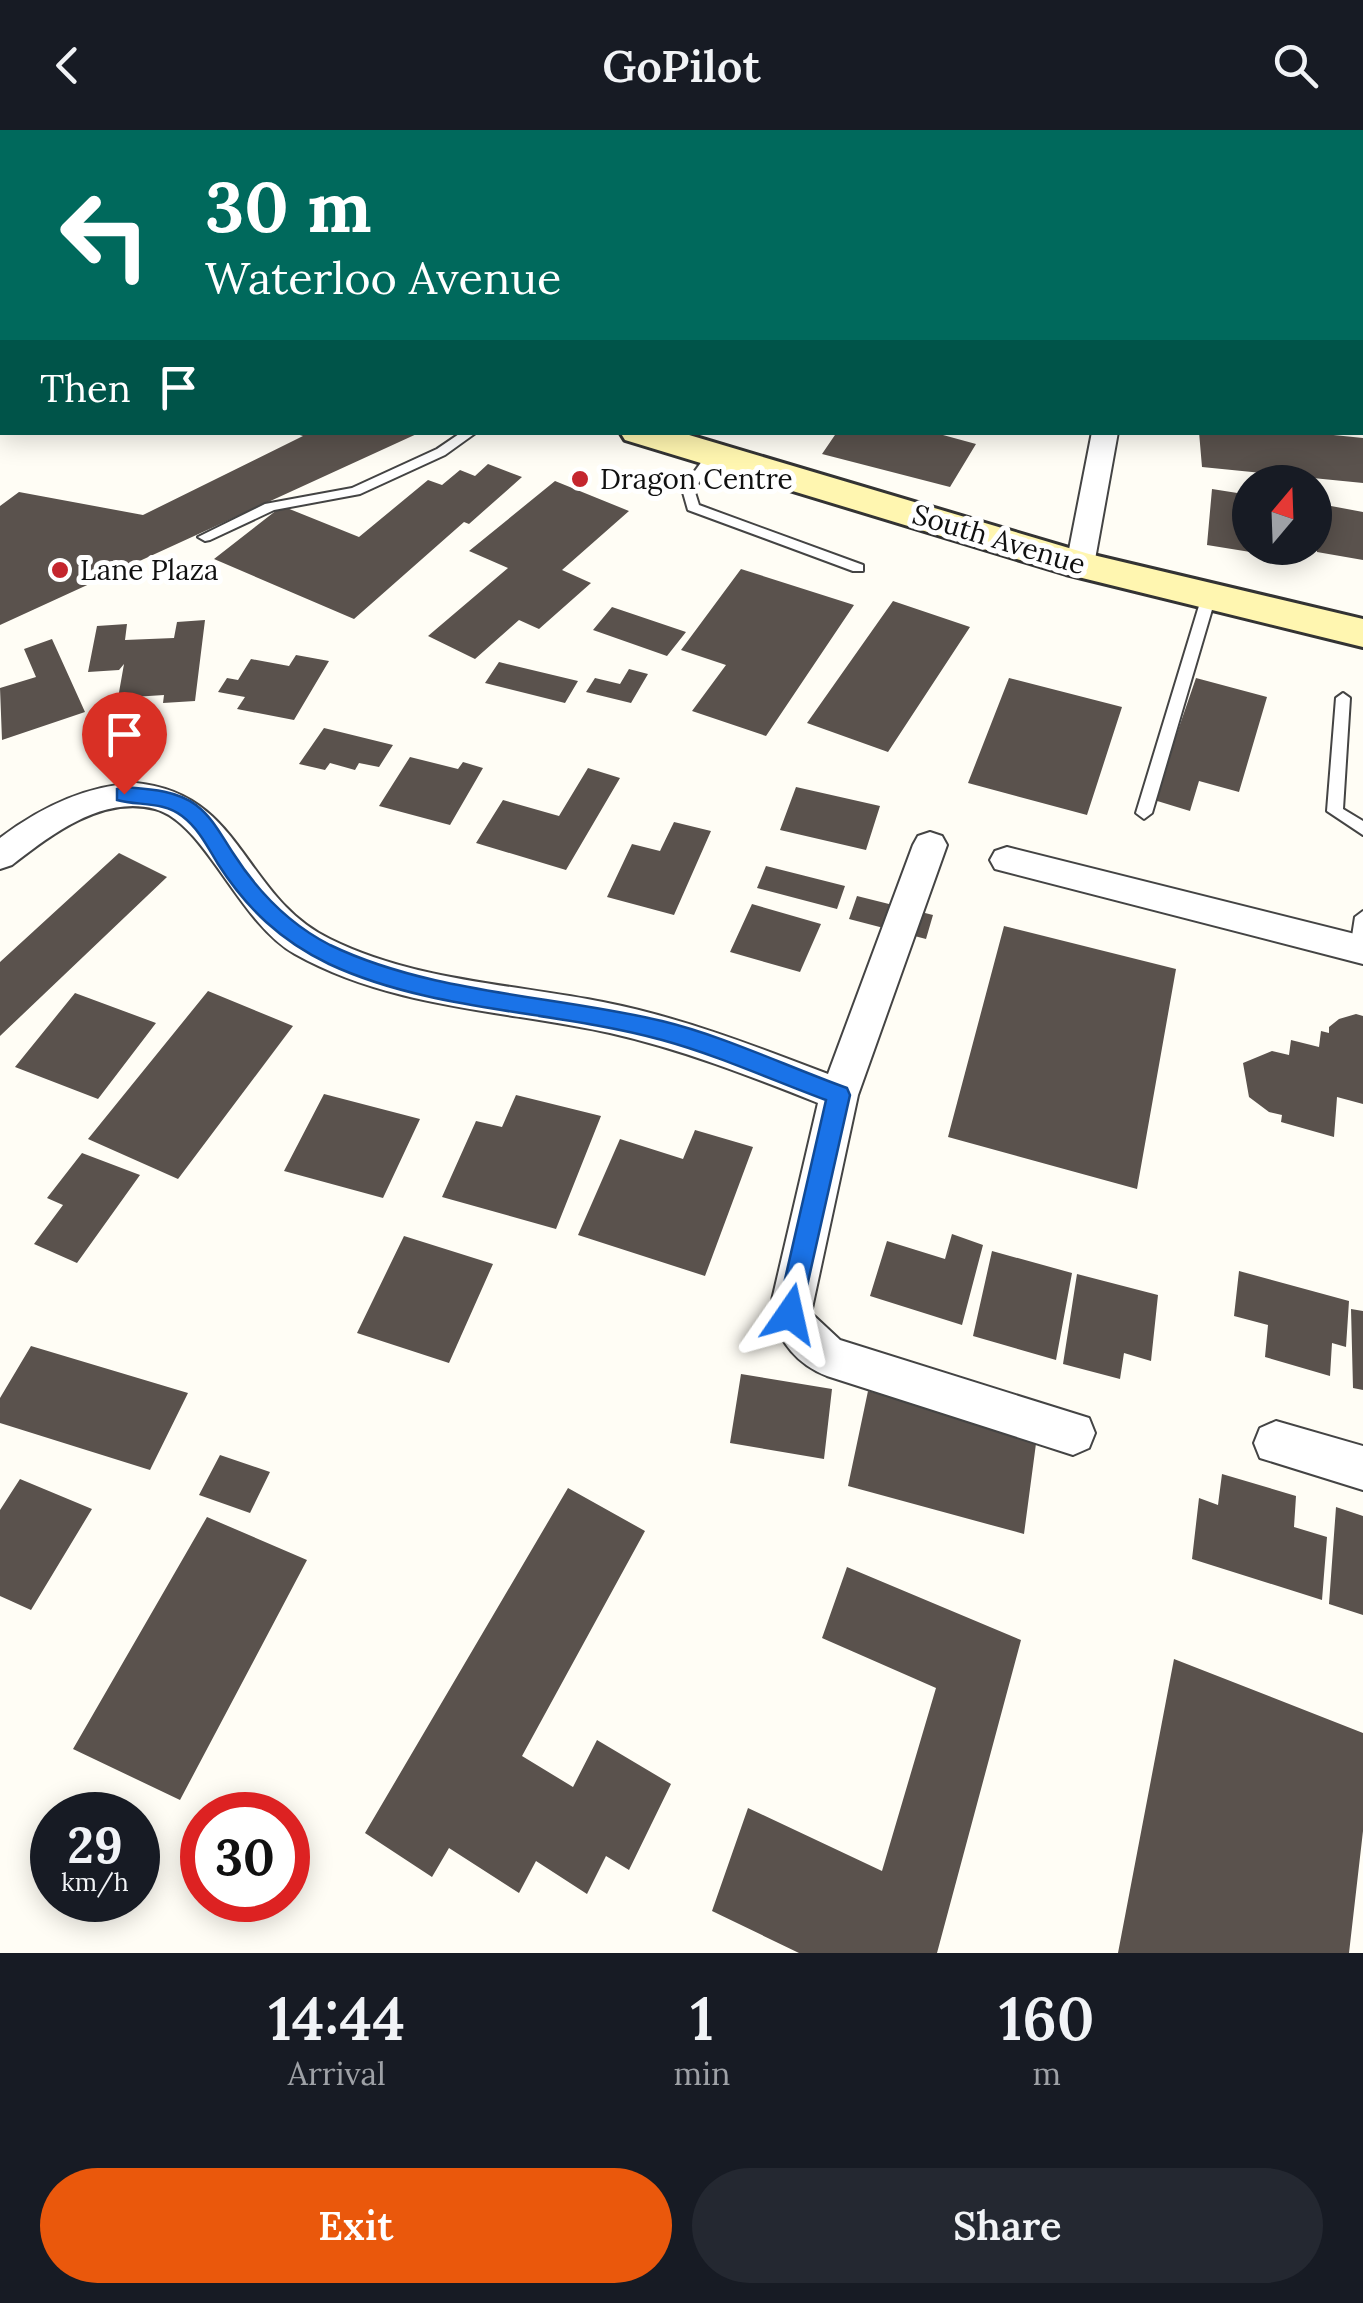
<!DOCTYPE html>
<html lang="en">
<head>
<meta charset="utf-8">
<style>
  body { margin:0; font-family:Lora,serif; background:#242831; color:#f1f3f6; height:100vh; display:flex; flex-direction:column; font-size:38px; white-space:nowrap }
  * { box-sizing:border-box; margin:0 }
  p { font-size:32px; color:#9ea1a6 }
  .icon { flex:none; width:55px; height:55px; fill:none; stroke:currentColor; stroke-width:2; stroke-linecap:round; stroke-linejoin:round }
  .map { position:relative; height:1823px; overflow:hidden }
  .details { display:flex; flex-direction:column; background:#171b24; flex:1 }
  .details>* { flex:none }
  .top-card { position:absolute; left:0px; top:0px; width:1365px; height:305px; box-shadow:0 5px 25px #0003; background:#00695c; color:#fff; overflow:hidden }
  .needle { width:65px; rotate:19deg }
  .controls { position:absolute; left:1232px; top:335px; display:grid; gap:20px }
  .controls a { display:grid; place-items:center; width:100px; height:100px; border-radius:50%; background:#171b24; box-shadow:0 5px 25px #0003; font-size:50px }
  .speed { position:absolute; left:30px; top:1662px; display:flex; gap:20px; font-size:50px; font-weight:700; text-align:center }
  .speed>* { display:grid; place-content:center; width:130px; height:130px; border-radius:50%; background:#171b24; box-shadow:0 5px 25px #0003; line-height:1 }
  .speed small { font-size:25px; font-weight:400 }
  .speed .limit { border:15px solid #d22; background:#fff; color:#111 }
  .pin { position:absolute; display:grid; place-items:center; width:85px; height:85px; color:#fff; margin:-102px -42px; border-radius:50% 50% 50% 0; rotate:-45deg; box-shadow:0 0 10px #0007 }
  .pin .icon { rotate:45deg }
  .me { position:absolute; width:110px; margin:-55px; rotate:11deg; stroke-linejoin:round; filter:drop-shadow(0 0 8px #0008) }
  .turn { display:flex; align-items:center; gap:35px; height:210px; padding:0 40px; font-size:45px }
  .turn .icon { width:130px; height:130px; stroke-width:2.5 }
  .turn b { display:block; font-size:70px; line-height:85px }
  .then { display:flex; align-items:center; height:95px; padding:0 40px; background:#0003; gap:20px; font-size:38px }
  .eta { display:flex; justify-content:space-evenly; align-items:center; height:170px; text-align:center }
  .eta b { font-size:60px; font-weight:600; line-height:70px }
  .cta { display:flex; gap:20px; margin-top:auto; padding:20px 40px }
  .cta a { flex:1; height:115px; border-radius:60px; background:#ea580c; color:#fff; font-size:40px; font-weight:600; line-height:115px; text-align:center }
  .cta a+a { background:#242831; color:#f1f3f6 }
  header { display:flex; justify-content:space-between; align-items:center; height:130px; padding:0 40px; background:#171b24; font-size:45px; font-weight:600 }
  .map>svg:first-child { display:block }
</style>
</head>
<body>
<header><svg class="icon" aria-label="back" viewBox="0 0 24 24"><path d="M15 5l-7 7 7 7"/></svg>GoPilot<svg class="icon" aria-label="search" viewBox="0 0 24 24"><circle cx="10" cy="10" r="6"/><path d="M15 15l6 6"/></svg></header>
<div class="map">
<svg width="1363" height="1823" viewBox="0 0 1363 1823">
  <rect width="100%" height="100%" fill="#fffdf5"/>
  <!-- building -->
  <path fill="#5a524d" d="M290,302h131l-421,193v-119l19,-14 124,23 160,-79z
    M837,302h95l44,12 -26,43 -128,-33z
    M1199,302h105l59,6v45l-161,-16z
    M488,334l34,13 -53,47 -5,-2 -110,97 -140,-60 68,-53 77,31 69,-57 14,5 18,-15 15,6z
    M555,351l74,30 -67,59 29,13 -52,46 -20,-9 -44,39 -47,-23 80,-68 -39,-17z
    M1212,359l38,6v53h44v11l-87,-14z
    M1315,373l48,9v48l-46,-8z
    M741,439l113,36 -88,131 -74,-25 34,-46 -45,-15z
    M893,471l77,26 -82,125 -81,-29z
    M612,477l74,25 -19,24 -74,-26z
    M205,490l-10,81 -32,2 1,-8 -46,3 6,-34 -5,6 -31,2 9,-46 30,-2 -2,16 49,-2 3,-16z
    M52,509l33,73 -83,28 -2,-52 36,-11 -12,-28z
    M296,525l33,6 -35,59 -57,-11 8,-12 -27,-5 9,-14 11,2 13,-21 38,7z
    M499,532l79,19 -13,22 -80,-20z
    M629,539l19,5 -17,29 -45,-11 9,-14 25,6z
    M1009,548l113,29 -35,108 -119,-32z
    M1196,548l71,19 -28,95 -40,-11 -9,30 -36,-11z
    M324,598l69,17 -14,22 -20,-4 -4,7 -25,-7 -5,7 -26,-6z
    M410,627l48,12 5,-7 20,6 -33,57 -71,-19z
    M588,638l32,10 -54,92 -90,-27 27,-43 56,16z
    M796,657l84,19 -14,44 -86,-20z
    M674,692l37,9 -37,84 -67,-18 25,-53 28,7z
    M119,723l48,24 -167,159v-74z
    M766,736l79,20 -8,23 -80,-21z
    M857,766l76,19 -7,24 -77,-20z
    M752,774l69,20 -21,48 -70,-20z
    M1004,796l172,43 -39,220 -189,-52z
    M208,861l85,35 -115,153 -90,-40z
    M75,863l81,30 -58,76 -83,-32z
    M1356,884l7,2v88l-26,-7 -3,40 -53,-15 1,-7 -13,-3 -20,-15 -6,-34 29,-12 17,4 2,-15 28,7 2,-16 8,2v-6l10,-8z
    M324,964l96,25 -37,79 -99,-27z
    M516,965l85,21 -45,113 -114,-32 34,-76 26,6z
    M695,1000l58,17 -48,129 -127,-41 42,-96 63,20z
    M82,1023l58,22 -63,88 -43,-19 29,-39 -16,-7z
    M952,1104l31,11 -21,80 -92,-29 17,-55 58,18z
    M404,1106l89,28 -44,99 -92,-30z
    M992,1121l80,22 -16,87 -83,-24z
    M1239,1141l110,30 -3,46 -14,-4 -2,33 -65,-19 3,-32 -34,-9z
    M1077,1144l81,21 -7,66 -27,-8 -4,26 -57,-15z
    M1351,1179l12,2v79l-10,-2z
    M31,1216l157,47 -38,77 -150,-47v-25z
    M741,1244l91,15 -8,70 -94,-16z
    M868,1261l169,45 -13,98 -176,-48z
    M220,1325l50,17 -20,41 -51,-18z
    M1222,1344l74,22 -2,31 33,10 -5,63 -130,-41 7,-61 19,7z
    M20,1349l72,30 -61,101 -31,-14v-86z
    M568,1358l77,43 -123,225 51,31 24,-47 74,44 -42,86 -23,-14 -19,38 -51,-33 -17,32 -70,-45 -17,29 -67,-44z
    M1336,1377l27,9v99l-34,-11z
    M207,1387l100,43 -127,240 -107,-51z
    M847,1437l174,73 -84,313h-138l-87,-42 36,-103 134,63 54,-183 -114,-50z
    M1174,1529l189,74v98l-14,122h-231z"/>
  <g fill="none" stroke-linecap="round" stroke-linejoin="round">
    <defs>
      <path id="lane" d="M101,0h25l1,2h-23z
        M0,58h2v7l-2,1z
        M462,302h15l-32,23 -85,39 -86,16 -64,30 -5,1 -7,-4 67,-33 87,-16 85,-39z
        M714,319l6,4 -26,36 5,16 164,60v6h-10l-165,-61 -6,-21 28,-39z
        M1209,462l7,4 -64,217 -8,6 -8,-6 66,-217z
        M1343,563l7,5 -7,111 20,12v14l-36,-24 9,-113z
        M1363,781v43l-5,2 -8,-7 5,-32z"/>
      <path id="street" d="M418,0h53l2,2h-54z
        M1362,47h1v14h-1z
        M1092,302h26l-24,133 -4,6h-20l-4,-6z
        M136,653c108,11 106,113 194,156 85,42 182,45 273,63 77,15 152,44 225,72l85,-229 5,-9 12,-4 12,4 5,9 -89,250 -47,218 29,27 249,78 6,15 -6,15 -16,7 -246,-79c-31,-12 -45,-33 -58,-63l49,-210c-68,-27 -137,-54 -208,-70 -106,-23 -219,-25 -315,-79 -57,-32 -90,-132 -140,-145 -53,-14 -104,26 -143,56l-12,4v-31c41,-31 85,-52 136,-55z
        M1007,717l356,89v28l-368,-95 -5,-9 5,-9z
        M1276,1291l87,25v44l-103,-32 -6,-15 6,-15z"/>
      <path id="secondary" d="M0,196h2v21h-2z
        M620,302h59l410,122 274,65v28l-297,-73 -441,-134z"/>
      <path id="primary" d="M30,2l3,-2"/>
    </defs>
    <!-- lane casing -->
    <use href="#lane" stroke="#444" stroke-width="4"/>
    <!-- street casing -->
    <use href="#street" stroke="#444" stroke-width="4"/>
    <!-- secondary casing -->
    <use href="#secondary" stroke="#333" stroke-width="6"/>
    <!-- primary casing -->
    <use href="#primary" stroke="#222" stroke-width="60"/>
    <!-- lane -->
    <use href="#lane" fill="#fff" fill-rule="evenodd"/>
    <!-- street -->
    <use href="#street" fill="#fff" fill-rule="evenodd"/>
    <!-- secondary -->
    <use href="#secondary" fill="#fff6b0" fill-rule="evenodd"/>
    <!-- primary -->
    <use href="#primary" stroke="#f9d66b" stroke-width="55"/>
  </g>
  <!-- route -->
  <path fill="#1a73e8" stroke="#114b97" stroke-width="2.5" d="M124,657c24,2 52,3 72,18 17,13 25,30 37,48 25,39 56,71 97,92 102,49 223,50 332,76 62,15 124,45 185,67l3,7 -51,227 -9,3 -9,-3 -4,-8 49,-214c-54,-20 -109,-45 -164,-60 -109,-30 -230,-28 -333,-76 -48,-23 -82,-55 -111,-100 -11,-18 -19,-35 -36,-48 -19,-15 -44,-10 -65,-16v-11z"/>
  <!-- markers -->
  <g fill="#c4262e" stroke="#fff" stroke-width="4">
    <circle cx="580" cy="349" r="10"/>
    <circle cx="60" cy="440" r="10"/>
  </g>
  <g text-anchor="middle" stroke-width="10" stroke-linejoin="round" paint-order="stroke">
    <!-- far-poi labels -->
    <g font-size="28" fill="#111" stroke="#fff" text-anchor="start">
      <text x="600" y="359">Dragon Centre</text>
      <text x="80" y="450">Lane Plaza</text>
    </g>
    <!-- far-street labels -->
    <g font-size="28" fill="#111" stroke="#fff">
      <text transform="translate(999 409) rotate(17)" y="10">South Avenue</text>
    </g>
  </g>
</svg>
<div class="controls">
<a><svg class="needle" viewBox="-14 -14 28 28"><path d="M0-13l5 13h-10z" fill="#e53935"/><path d="M0 13l5-13h-10z" fill="#9ea1a6"/></svg></a>
</div>
<div class="speed"><div>29<small>km/h</small></div><div class="limit">30</div></div>
<div class="pin" style="left:124px;top:664px;background:#d93025"><svg class="icon" aria-label="arrive" viewBox="0 0 24 24"><path d="M6 21V4h12l-3 4 3 4H6"/></svg></div>
<svg class="me" style="left:790px;top:1184px" viewBox="-20 -20 40 40"><path d="M0-17L14 15 0 8-14 15z" fill="#1a73e8" stroke="#fff" stroke-width="4"/></svg>
<div class="top-card">
<div class="turn"><svg class="icon" aria-label="left" viewBox="0 0 24 24"><path d="M17 20v-9H6M10 6l-5 5 5 5"/></svg><div><b>30 m</b>Waterloo Avenue</div></div>
<div class="then">Then<svg class="icon" aria-label="arrive" viewBox="0 0 24 24"><path d="M6 21V4h12l-3 4 3 4H6"/></svg></div>
</div>
</div>
<section class="details">
<div class="eta">
<div><b>14:44</b><p>Arrival</p></div>
<div><b>1</b><p>min</p></div>
<div><b>160</b><p>m</p></div>
</div>
<div class="cta"><a>Exit</a><a>Share</a></div>
</section>
</body>
</html>
